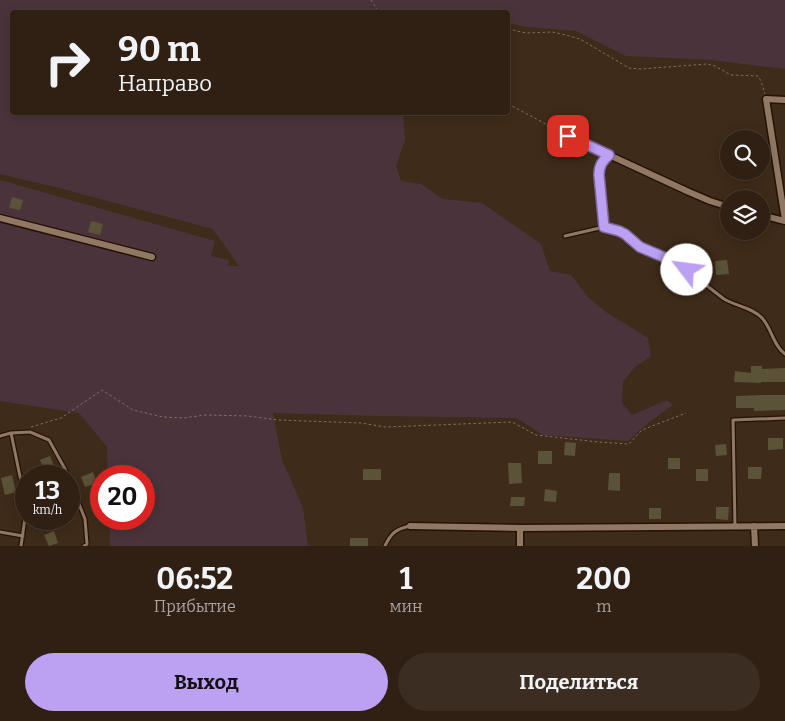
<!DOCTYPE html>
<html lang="ru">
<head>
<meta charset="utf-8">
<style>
  body { margin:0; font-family:Bitter,serif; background:#3b2d21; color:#f1f3f6; height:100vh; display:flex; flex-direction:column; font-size:19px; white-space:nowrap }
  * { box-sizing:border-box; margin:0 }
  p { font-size:16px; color:#a7a3a0 }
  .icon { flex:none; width:28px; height:28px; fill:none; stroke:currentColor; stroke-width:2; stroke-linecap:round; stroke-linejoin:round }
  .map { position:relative; height:546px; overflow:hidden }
  .panel { display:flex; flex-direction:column; background:#2f2013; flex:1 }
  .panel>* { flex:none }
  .hud { position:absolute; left:10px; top:10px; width:500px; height:105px; border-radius:5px; box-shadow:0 2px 12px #0003,0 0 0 1px #4a3e33; background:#2f2013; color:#f1f3f6; overflow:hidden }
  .buttons { position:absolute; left:720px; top:130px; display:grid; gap:10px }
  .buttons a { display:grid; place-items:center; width:50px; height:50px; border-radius:50%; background:#2f2013; box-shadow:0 2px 12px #0003,0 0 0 1px #4a3e33; font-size:25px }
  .speed { position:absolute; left:15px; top:465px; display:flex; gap:10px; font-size:25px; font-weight:700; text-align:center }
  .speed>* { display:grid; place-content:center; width:65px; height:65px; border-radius:50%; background:#2f2013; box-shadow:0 2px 12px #0003,0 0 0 1px #4a3e33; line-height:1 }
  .speed small { font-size:12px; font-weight:400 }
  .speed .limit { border:8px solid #d22; background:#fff; color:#111 }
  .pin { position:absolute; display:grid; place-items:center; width:42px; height:42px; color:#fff; margin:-21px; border-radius:10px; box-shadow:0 2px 8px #0006 }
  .me { position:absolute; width:55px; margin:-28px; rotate:300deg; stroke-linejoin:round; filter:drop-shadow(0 0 4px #0008) }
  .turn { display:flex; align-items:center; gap:18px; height:105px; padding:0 25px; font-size:22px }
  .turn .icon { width:65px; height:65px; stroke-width:2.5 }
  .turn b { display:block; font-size:35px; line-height:42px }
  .eta { display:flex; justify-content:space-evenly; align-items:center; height:85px; text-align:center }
  .eta b { font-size:30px; font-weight:700; line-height:35px }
  .primary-button { display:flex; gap:10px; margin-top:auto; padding:10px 25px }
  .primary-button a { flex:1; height:58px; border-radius:30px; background:#bca0f2; color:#111; font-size:20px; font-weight:700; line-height:58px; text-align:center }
  .primary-button a+a { background:#3b2d21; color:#f1f3f6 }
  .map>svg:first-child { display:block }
</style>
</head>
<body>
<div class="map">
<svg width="785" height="546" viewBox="0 0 785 546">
  <rect width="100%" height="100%" fill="#3f2b19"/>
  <!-- green -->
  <path fill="#4b333c" d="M0,0h785v69l-74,-9 -85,-4 -50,-25 -49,-4 -19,-4v-11h-496v100l391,1 2,27 -9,26 5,15 20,3 22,15 39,4 59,41 9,27 21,4 17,22 18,15 42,26 3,18 -17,12 -11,14 -1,21 10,12 35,-15 6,5 -25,18 -20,18 -85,-6 -26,-17 -136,-2 -108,-3 9,47 21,48 5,38h-198l-1,-27h35v-43h-36l-1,-29 -28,-34 -79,-12v-221l215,61 -4,15 18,4 -1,6h11l-26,-37 -154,-41 -59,-14z"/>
  <!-- building -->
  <path fill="#5b5338" d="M12,197l11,3 -3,10 -11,-2z
    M91,221l12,3 -3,11 -12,-3z
    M727,260l2,14 -13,1 -1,-14z
    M751,366h11v3l23,-1v14h-24v1l-27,-1 1,-11 16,2z
    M762,395h23v15l-31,1v-3h-18v-12z
    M768,438h15v11l-15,1z
    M565,442l11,1 -1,13 -11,-1z
    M726,444l1,11 -11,1 -1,-11z
    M538,451h14v13h-14z
    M50,456l5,12 -10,4 -5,-12z
    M668,458h12v11h-12z
    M508,463h13l1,20 -13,1z
    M748,467h14l-1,12h-13z
    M363,469h18v11h-18z
    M696,469h12v12h-12z
    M93,472l4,11 -12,4 -4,-10z
    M609,473h11v18l-12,-1z
    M12,475l4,17 -11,3 -4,-17z
    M545,489l12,2 -1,11 -12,-1z
    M511,497h14l-1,9h-14z
    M716,507h13l-1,13 -12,-1z
    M649,508h12v11h-12z
    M54,531l4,12 -9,3 -5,-11z
    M350,538h18v8h-18z"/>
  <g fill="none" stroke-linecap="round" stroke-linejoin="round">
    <defs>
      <path id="service" d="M609,155l-8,8 -2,12 5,52 15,4 6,3 15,13 6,4 20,7 14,7 44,34c12,7 29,9 38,19 10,11 11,27 23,36
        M565,236l39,-9
        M11,433l12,58 2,27 -4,28
        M0,436l11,-3 19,-1 19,8 16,29 3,7
        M69,479l16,40 2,25 -3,2
        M735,526l-2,-106 52,-2
        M0,532l23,4
        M385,546c6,-13 11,-17 25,-20"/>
      <path id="minor" d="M785,100l-19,-1 19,121
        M568,136l121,56 21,9 19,6
        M761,215l24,6
        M0,218l152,39
        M410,526l110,2
        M754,526l1,20
        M520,546v-18l265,-2"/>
    </defs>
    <!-- service casing -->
    <use href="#service" stroke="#251303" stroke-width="5.5"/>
    <!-- minor casing -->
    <use href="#minor" stroke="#251303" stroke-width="9"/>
    <!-- path -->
    <path stroke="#827061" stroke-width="1" stroke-dasharray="2.5 2.5" stroke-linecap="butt" d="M371,0l8,12
      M508,29l18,4 26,-1 10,2 18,5 49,29 12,1 66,-5 8,2 16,9 27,1 3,5 4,13
      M508,104l55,29
      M409,112v1
      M31,427l30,-9 41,-28 31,20 30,7 21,1 21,-3 43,1 30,4 83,3 24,4 127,-5 24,13 62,7 31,2 13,-14 44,-17"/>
    <!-- service -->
    <use href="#service" stroke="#917865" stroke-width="3"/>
    <!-- minor -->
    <use href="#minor" stroke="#917865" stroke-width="6"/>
  </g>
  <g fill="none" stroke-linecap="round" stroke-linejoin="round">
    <defs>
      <path id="route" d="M568,136l41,19c-7,6 -10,11 -10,20l5,52 15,4 6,3 15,13 33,14 14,9"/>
    </defs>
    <!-- route casing -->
    <use href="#route" stroke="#7a689d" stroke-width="12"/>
    <!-- route -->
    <use href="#route" stroke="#bca0f2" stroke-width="9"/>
  </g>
</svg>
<div class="buttons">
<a><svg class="icon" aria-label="search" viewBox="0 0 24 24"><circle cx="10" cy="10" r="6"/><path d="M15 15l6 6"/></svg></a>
<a><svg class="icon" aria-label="layers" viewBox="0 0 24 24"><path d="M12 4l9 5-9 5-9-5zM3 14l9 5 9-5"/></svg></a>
</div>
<div class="speed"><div>13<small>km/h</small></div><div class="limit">20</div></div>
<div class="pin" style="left:568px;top:136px;background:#d93025"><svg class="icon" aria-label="arrive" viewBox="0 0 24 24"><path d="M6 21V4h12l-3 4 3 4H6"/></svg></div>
<svg class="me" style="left:687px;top:270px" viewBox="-20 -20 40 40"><circle r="19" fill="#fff"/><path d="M0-13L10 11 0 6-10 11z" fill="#bca0f2"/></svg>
<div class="hud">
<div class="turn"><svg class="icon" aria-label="right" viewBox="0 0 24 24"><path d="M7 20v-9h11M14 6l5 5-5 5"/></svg><div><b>90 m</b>Направо</div></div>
</div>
</div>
<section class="panel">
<div class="eta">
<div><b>06:52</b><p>Прибытие</p></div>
<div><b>1</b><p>мин</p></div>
<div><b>200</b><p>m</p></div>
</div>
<div class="primary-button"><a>Выход</a><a>Поделиться</a></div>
</section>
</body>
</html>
